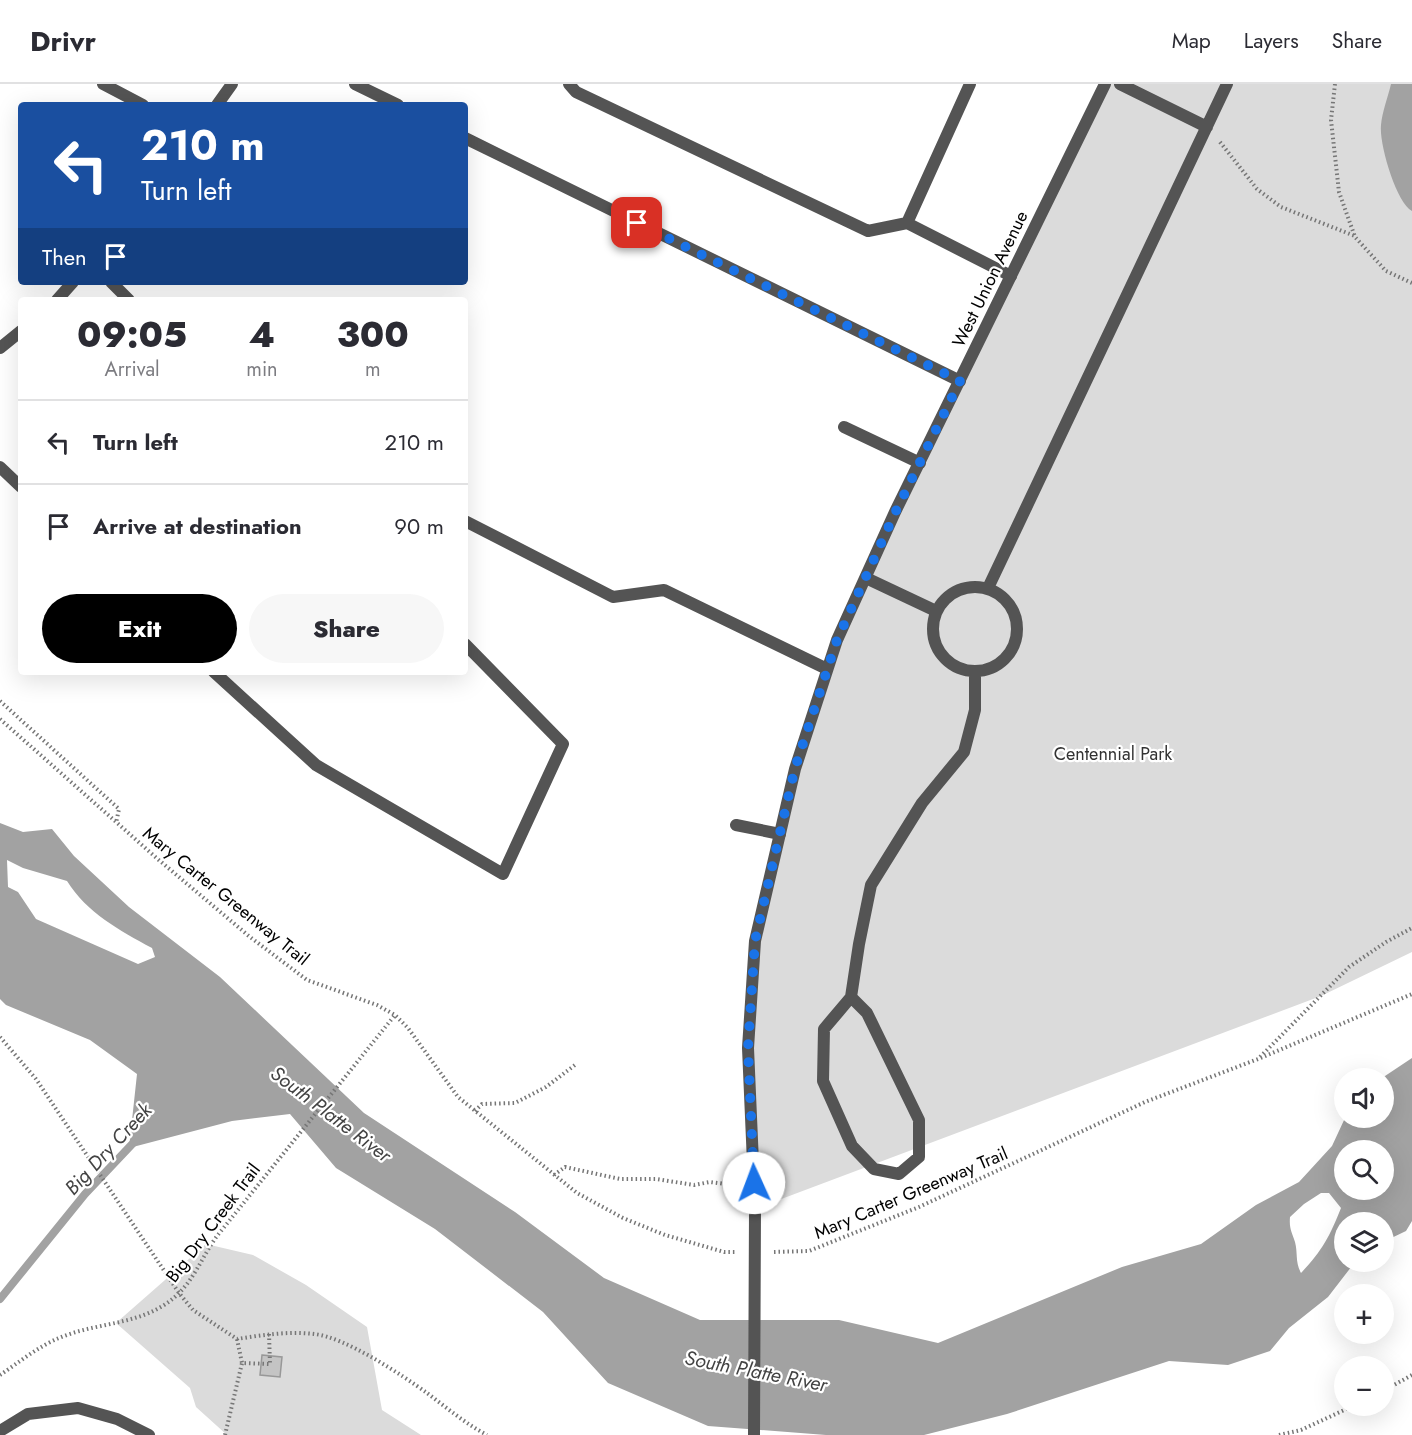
<!DOCTYPE html>
<html lang="en">
<head>
<meta charset="utf-8">
<style>
  body { margin:0; font-family:Jost,sans-serif; background:#f7f7f7; color:#2b2b33; height:100vh; display:flex; flex-direction:column; font-size:22px; white-space:nowrap }
  * { box-sizing:border-box; margin:0 }
  p { font-size:20px; color:#7c7c81 }
  .icon { flex:none; width:33px; height:33px; fill:none; stroke:currentColor; stroke-width:2; stroke-linecap:round; stroke-linejoin:round }
  .map { position:relative; flex:1; overflow:hidden }
  .drawer { position:absolute; left:18px; top:213px; width:450px; height:378px; display:flex; flex-direction:column; background:#fff; border-radius:6px; box-shadow:0 6px 24px #0002 }
  .drawer>* { flex:none }
  .banner { position:absolute; left:18px; top:18px; width:450px; height:183px; border-radius:6px; box-shadow:0 6px 24px #0002; background:#1a4fa0; color:#fff; overflow:hidden }
  .controls { position:absolute; left:1334px; top:984px; display:grid; gap:12px }
  .controls a { display:grid; place-items:center; width:60px; height:60px; border-radius:50%; background:#fff; box-shadow:0 6px 24px #0002; font-size:30px }
  .pin { position:absolute; display:grid; place-items:center; width:51px; height:51px; color:#fff; margin:-26px; border-radius:12px; box-shadow:0 3px 9px #0006 }
  .me { position:absolute; width:66px; margin:-33px; rotate:358deg; stroke-linejoin:round; filter:drop-shadow(0 0 4px #0008) }
  .turn { display:flex; align-items:center; gap:21px; height:126px; padding:0 24px; font-size:27px }
  .turn .icon { width:78px; height:78px; stroke-width:2.5 }
  .turn b { display:block; font-size:42px; line-height:51px }
  .then { display:flex; align-items:center; height:57px; padding:0 24px; background:#0003; gap:12px; font-size:22px }
  .eta { display:flex; justify-content:space-evenly; align-items:center; height:102px; text-align:center }
  .eta b { font-size:36px; font-weight:800; line-height:42px }
  .action { display:flex; gap:12px; margin-top:auto; padding:12px 24px }
  .action a { flex:1; height:69px; border-radius:36px; background:#000; color:#fff; font-size:24px; font-weight:800; line-height:69px; text-align:center }
  .action a+a { background:#f7f7f7; color:#2b2b33 }
  ul { padding:0; list-style:none }
  li { display:flex; align-items:center; gap:18px; height:84px; padding:0 24px; border-top:2px solid #e1e1e2 }
  li div { flex:1 }
  li b { display:block; font-size:22px }
  li em { font-style:normal }
  header { display:flex; align-items:center; gap:36px; box-sizing:border-box; height:84px; padding:0 30px; background:#fff; border-bottom:2px solid #e1e1e2 }
  header strong { font-size:28px }
  nav { display:flex; gap:33px; margin-inline-start:auto; font-size:21px }
  .map>svg:first-child { display:block }
</style>
</head>
<body>
<header>
<strong>Drivr</strong>
<nav><a>Map</a><a>Layers</a><a>Share</a></nav>
</header>
<div class="map">
<svg width="1412" height="1351" viewBox="0 0 1412 1351">
  <rect width="100%" height="100%" fill="#fff"/>
  <!-- green -->
  <path fill="#dbdbdb" d="M1108,0h304v868l-91,44 -566,213 -7,-161 7,-107 72,-272 10,-29z
    M206,1160l47,11 53,30 61,42 15,83 39,25h-194l-31,-28 -6,-19 -74,-65z"/>
  <!-- water -->
  <path fill="#a2a2a2" fill-rule="evenodd" d="M1391,0h21v127c-16,-9 -33,-67 -31,-86 1,-13 7,-28 10,-41z
    M0,739l23,9 29,-3 22,27 55,51 91,70 144,136 151,99 89,66 96,42h139l99,23 184,-76 79,-23 55,-39 43,-23 33,-36 13,-28h38l-1,-40 30,-20v163l-6,10 -23,11v-20h-39v40h11l-27,35 -39,31 -19,23 -42,14 -59,-4 -162,53 -83,21h-98l-118,-9 -100,-43 -65,-71 -108,-83 -99,-61 -46,-54 -58,7 -103,27 8,-74 -47,-34 -84,-35 -6,-6zM7,776l16,8 44,13c20,32 52,49 85,67l3,9 -17,7 -102,-45 -18,-27 -10,-5zM1344,1066h39v40h-39zM1321,1109h8l12,15c-11,28 -19,43 -40,65 -6,-11 -3,-20 -6,-31 -3,-10 -6,-13 -5,-25l14,-13z"/>
  <g fill="none" stroke-linecap="round" stroke-linejoin="round">
    <!-- stream -->
    <path stroke="#a2a2a2" stroke-width="8" d="M0,1215l85,-105 51,-54"/>
  </g>
  <!-- building -->
  <path fill="#c4c4c4" stroke="#989898" stroke-width="1.5" d="M262,1271l20,2 -2,20 -20,-2z"/>
  <g fill="none" stroke-linecap="round" stroke-linejoin="round">
    <!-- path -->
    <path stroke="#767676" stroke-width="4" stroke-dasharray="1.5 3" stroke-linecap="butt" d="M1335,0l-4,36 8,72 16,45 31,34 26,12
      M1220,58l37,47 24,18 74,29
      M0,617l119,108 -3,14
      M0,635l160,142 90,76 57,43 70,25 18,10 13,13 50,69 119,96 46,25 42,17 59,17h12
      M0,953l36,42 143,214 14,17 44,29c25,-4 52,-8 77,-5 31,3 88,41 113,59 20,15 39,31 60,42
      M1260,973l89,-90 37,-25 26,-14
      M475,1027l7,-7 33,-1 31,-16 29,-22
      M554,1091l11,-8 55,12h36l38,6 16,-3 23,3
      M774,1168l35,-1 110,-44 226,-105 113,-43 154,-65
      M237,1255l5,24 28,1 -1,-30
      M0,1291c18,-12 39,-29 59,-37 40,-17 86,-12 119,-44 17,-16 25,-39 39,-58l178,-221
      M1383,1307l29,-16
      M225,1351l17,-72
      M1279,1351l22,-5 52,-24"/>
    <!-- service -->
    <path stroke="#545454" stroke-width="12" d="M103,0l40,21
      M355,0l43,21
      M569,0l7,8 292,139 39,-8 104,53
      M1120,0l87,43
      M217,21l15,-21
      M465,54l495,243
      M907,139l63,-139
      M111,198l18,18
      M57,216l16,-18
      M0,264l21,-17
      M844,343l76,36
      M0,383l21,20
      M465,437l148,76 51,-7 163,79
      M866,494l70,33
      M933 545a42 42 0 1 1 84 0a42 42 0 1 1-84 0Z
      M988,504l239,-504
      M214,588l102,93 187,109 60,-130 -98,-100
      M736,741l44,9
      M851,913l16,16 52,107v37l-20,17 -25,-5 -22,-23 -29,-65 1,-52 27,-32 8,-53 12,-59 51,-82 42,-51 11,-42v-38"/>
    <!-- minor -->
    <path stroke="#545454" stroke-width="12" d="M0,1347l28,-17 50,-6 39,11 32,16"/>
    <!-- tertiary -->
    <path stroke="#545454" stroke-width="12" d="M755,1125l-7,-161 7,-107 40,-172 42,-129 58,-128 210,-428"/>
    <!-- tertiary-bridge -->
    <path stroke="#545454" stroke-width="12" d="M754,1351l1,-226"/>
  </g>
  <g fill="none" stroke-linecap="round" stroke-linejoin="round">
    <!-- route -->
    <path stroke="#1a73e8" stroke-width="10" stroke-dasharray="0 18" d="M637,139l323,158 -65,132 -58,127 -42,128 -40,173 -7,107 6,135"/>
  </g>
  <g text-anchor="middle" stroke-width="4.5" stroke-linejoin="round" paint-order="stroke">
    <!-- street labels -->
    <g font-size="18" fill="#000" stroke="#fff">
      <text transform="translate(990 195) rotate(-64)" y="6">West Union Avenue</text>
      <text transform="translate(226 812) rotate(39)" y="6">Mary Carter Greenway Trail</text>
      <text transform="translate(911 1109) rotate(-23)" y="6">Mary Carter Greenway Trail</text>
      <text transform="translate(213 1139) rotate(-53)" y="6">Big Dry Creek Trail</text>
    </g>
    <!-- park labels -->
    <g font-size="18" fill="#323232" stroke="#fff">
      <text x="1113" y="676">Centennial Park</text>
    </g>
    <!-- water labels -->
    <g font-size="20" font-style="italic" fill="#434343" stroke="#fff">
      <text transform="translate(331 1030) rotate(37)" y="7">South Platte River</text>
      <text transform="translate(108 1065) rotate(-47)" y="7">Big Dry Creek</text>
      <text transform="translate(756 1287) rotate(11)" y="7">South Platte River</text>
    </g>
  </g>
</svg>
<div class="controls">
<a><svg class="icon" aria-label="sound" viewBox="0 0 24 24"><path d="M4 9h4l5-4v14l-5-4H4zM17 9q2 3 0 6"/></svg></a>
<a><svg class="icon" aria-label="search" viewBox="0 0 24 24"><circle cx="10" cy="10" r="6"/><path d="M15 15l6 6"/></svg></a>
<a><svg class="icon" aria-label="layers" viewBox="0 0 24 24"><path d="M12 4l9 5-9 5-9-5zM3 14l9 5 9-5"/></svg></a>
<a>+</a>
<a>−</a>
</div>
<div class="pin" style="left:637px;top:139px;background:#d93025"><svg class="icon" aria-label="arrive" viewBox="0 0 24 24"><path d="M6 21V4h12l-3 4 3 4H6"/></svg></div>
<svg class="me" style="left:754px;top:1099px" viewBox="-20 -20 40 40"><circle r="19" fill="#fff"/><path d="M0-13L10 11 0 6-10 11z" fill="#1a73e8"/></svg>
<div class="banner">
<div class="turn"><svg class="icon" aria-label="left" viewBox="0 0 24 24"><path d="M17 20v-9H6M10 6l-5 5 5 5"/></svg><div><b>210 m</b>Turn left</div></div>
<div class="then">Then<svg class="icon" aria-label="arrive" viewBox="0 0 24 24"><path d="M6 21V4h12l-3 4 3 4H6"/></svg></div>
</div>
<section class="drawer">
<div class="eta">
<div><b>09:05</b><p>Arrival</p></div>
<div><b>4</b><p>min</p></div>
<div><b>300</b><p>m</p></div>
</div>
<ul>
<li><svg class="icon" aria-label="left" viewBox="0 0 24 24"><path d="M17 20v-9H6M10 6l-5 5 5 5"/></svg><div><b>Turn left</b></div><em>210 m</em></li>
<li><svg class="icon" aria-label="arrive" viewBox="0 0 24 24"><path d="M6 21V4h12l-3 4 3 4H6"/></svg><div><b>Arrive at destination</b></div><em>90 m</em></li>
</ul>
<div class="action"><a>Exit</a><a>Share</a></div>
</section>
</div>
</body>
</html>
